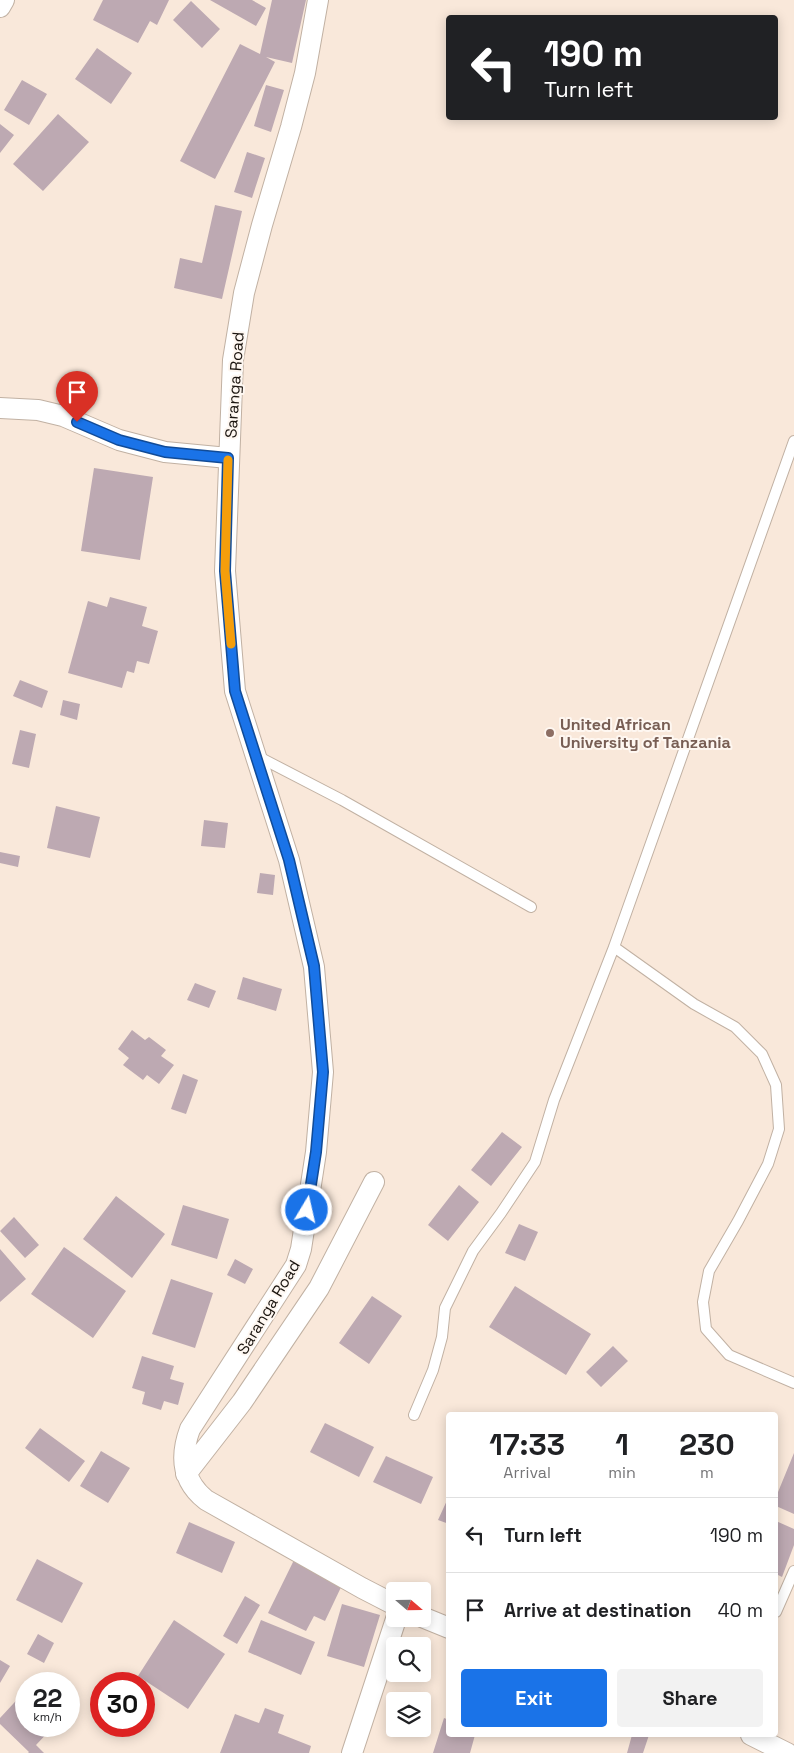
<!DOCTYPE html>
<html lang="en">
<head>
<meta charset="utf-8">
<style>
  body { margin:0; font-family:"Space Grotesk",sans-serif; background:#f2f2f2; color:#202124; height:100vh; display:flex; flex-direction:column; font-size:19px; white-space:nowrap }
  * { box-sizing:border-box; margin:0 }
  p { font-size:16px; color:#757577 }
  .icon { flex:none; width:28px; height:28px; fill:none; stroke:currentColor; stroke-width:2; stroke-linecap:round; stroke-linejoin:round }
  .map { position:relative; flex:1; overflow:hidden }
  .side { position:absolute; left:446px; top:1412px; width:332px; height:325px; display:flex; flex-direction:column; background:#fff; border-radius:5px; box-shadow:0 2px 12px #0003 }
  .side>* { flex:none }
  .banner { position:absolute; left:446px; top:15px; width:332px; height:105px; border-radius:5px; box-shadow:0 2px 12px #0003; background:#202124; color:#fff; overflow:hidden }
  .needle { width:32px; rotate:110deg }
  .buttons { position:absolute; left:386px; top:1582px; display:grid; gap:10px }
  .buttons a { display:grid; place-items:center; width:45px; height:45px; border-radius:5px; background:#fff; box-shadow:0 2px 12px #0003; font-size:25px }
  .speed { position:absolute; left:15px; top:1672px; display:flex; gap:10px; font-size:25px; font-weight:700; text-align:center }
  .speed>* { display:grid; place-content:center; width:65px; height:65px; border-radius:50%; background:#fff; box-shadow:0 2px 12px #0003; line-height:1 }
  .speed small { font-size:12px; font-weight:400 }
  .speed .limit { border:8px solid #d22; background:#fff; color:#111 }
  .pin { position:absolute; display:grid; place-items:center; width:42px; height:42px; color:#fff; margin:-51px -21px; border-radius:50% 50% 50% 0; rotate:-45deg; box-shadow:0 0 5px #0007 }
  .pin .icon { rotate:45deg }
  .me { position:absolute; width:55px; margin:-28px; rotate:9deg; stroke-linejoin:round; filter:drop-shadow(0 0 4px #0008) }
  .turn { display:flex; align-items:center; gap:18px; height:105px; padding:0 15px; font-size:22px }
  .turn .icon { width:65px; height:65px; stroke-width:2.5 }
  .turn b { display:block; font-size:35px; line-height:42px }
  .eta { display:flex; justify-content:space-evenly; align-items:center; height:85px; text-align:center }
  .eta b { font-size:30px; font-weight:700; line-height:35px }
  .primary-button { display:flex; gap:10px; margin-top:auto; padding:10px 15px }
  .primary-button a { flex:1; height:58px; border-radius:5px; background:#1a73e8; color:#fff; font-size:20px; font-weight:700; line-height:58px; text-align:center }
  .primary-button a+a { background:#f2f2f2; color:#202124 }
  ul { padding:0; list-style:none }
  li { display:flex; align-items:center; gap:15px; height:75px; padding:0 15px; border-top:1px solid #e0e0e0 }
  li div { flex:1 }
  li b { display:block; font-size:19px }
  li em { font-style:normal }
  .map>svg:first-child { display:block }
</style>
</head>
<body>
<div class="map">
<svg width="794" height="1753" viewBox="0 0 794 1753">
  <rect width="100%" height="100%" fill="#f9e8da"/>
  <!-- building -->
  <path fill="#bda9b2" d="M103,0h66l-12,25 -7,-4 -12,22 -45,-23z
    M210,0h42l14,8 -10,18z
    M272,0h34l-14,63 -26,-6 9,5 -60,117 -35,-18 60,-117 20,10z
    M191,1l29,28 -18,19 -29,-28z
    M97,48l35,25 -21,31 -36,-25z
    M22,80l25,14 -18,31 -25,-15z
    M266,85l18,5 -13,42 -17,-6z
    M58,114l31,28 -46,49 -30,-27z
    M0,124l14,11 -14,18z
    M247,152l18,6 -13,40 -18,-6z
    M215,205l27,6 -20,88 -48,-11 6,-30 22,5z
    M94,468l59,9 -13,83 -59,-9z
    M110,597l37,10 -5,19 16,5 -9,33 -12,-3 -3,12 -7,-2 -5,17 -54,-15 20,-72 19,6z
    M20,680l28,11 -6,17 -29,-12z
    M63,700l17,4 -3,16 -17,-5z
    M20,730l16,4 -7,34 -17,-4z
    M56,806l44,11 -10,41 -43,-10z
    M204,820l24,3 -3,25 -24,-2z
    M0,852l20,4 -2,11 -18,-4z
    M260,873l15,2 -2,20 -16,-2z
    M243,977l39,12 -6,22 -39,-12z
    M195,983l21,8 -7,17 -22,-8z
    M132,1030l13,10 4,-3 17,13 -5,6 13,9 -15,19 -12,-9 -4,5 -20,-15 6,-7 -11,-9z
    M183,1074l15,6 -12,34 -15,-5z
    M502,1132l20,15 -31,39 -20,-16z
    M459,1185l20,17 -31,39 -20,-16z
    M116,1196l49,38 -33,44 -49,-39z
    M183,1205l46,14 -12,40 -46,-14z
    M14,1217l25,28 -14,13 -25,-27z
    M519,1224l19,8 -13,29 -20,-8z
    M64,1247l62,44 -33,47 -62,-44z
    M0,1249l26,30 -26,23z
    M235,1259l18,10 -8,15 -18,-9z
    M171,1279l42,14 -18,55 -43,-14z
    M515,1286l76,48 -25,41 -77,-48z
    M372,1296l30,20 -33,48 -30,-21z
    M613,1346l15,15 -27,26 -15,-15z
    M142,1356l32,10 -4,13 14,4 -6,22 -14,-4 -3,9 -19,-6 3,-12 -13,-4z
    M325,1423l49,24 -15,30 -49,-25z
    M40,1428l45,33 -16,21 -44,-34z
    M101,1451l29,17 -22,35 -28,-17z
    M794,1453v61l-18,-8v-9z
    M386,1456l47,21 -12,27 -48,-22z
    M449,1496v28l-11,-4z
    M776,1521l18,8v16l-12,32 -6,-3z
    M189,1522l46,20 -13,31 -46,-20z
    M37,1559l46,24 -21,40 -46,-23z
    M294,1560l49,23 -18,38 -11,-5 -8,15 -38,-18z
    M245,1596l15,9 -23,39 -14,-8z
    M342,1604l38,11 -16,52 -37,-11z
    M174,1620l51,34 -37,55 -50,-33z
    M261,1620l54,22 -14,33 -53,-23z
    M38,1634l16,9 -10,20 -17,-9z
    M0,1660l10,6 -10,17z
    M26,1690v36h28l-18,19 8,8h-16l1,-1 -29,-28v-6z
    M265,1708l19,7 -6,18 33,13 -2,7h-89l15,-39 24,9z
    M444,1718l5,2v15h26l-5,18h-37z
    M632,1735h17l-6,18h-16z"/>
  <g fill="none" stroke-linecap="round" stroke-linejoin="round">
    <defs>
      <path id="lane" d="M257,756l85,44 189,107
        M614,947l80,57 41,23 27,27 14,31 3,44 -11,35 -30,57 -29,50 -6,31 3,27 23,26 65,28
        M414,1415l19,-45 9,-33 3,-29 28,-57 28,-38 34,-51 19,-62 60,-153 180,-506
        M776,1612l18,-41"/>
      <path id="street" d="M318,0l-13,73 -14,54 -29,98 -18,68 -11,67 -8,211 10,120 54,169 25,107 9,105 -7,80 -15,97 -5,16 -106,164c-10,27 -8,52 16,71l156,88 33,17
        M0,7l4,-7
        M0,408l38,2 25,6 56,24 46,12 63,6
        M186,1474l56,-72 77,-114 55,-106
        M422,1617l27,11
        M751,1735l36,18
        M352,1753l44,-134"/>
    </defs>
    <!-- lane casing -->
    <use href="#lane" stroke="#c1b1a3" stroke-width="12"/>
    <!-- street casing -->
    <use href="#street" stroke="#c1b1a3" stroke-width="22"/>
    <!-- lane -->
    <use href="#lane" stroke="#fff" stroke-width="10"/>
    <!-- street -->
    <use href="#street" stroke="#fff" stroke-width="20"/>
  </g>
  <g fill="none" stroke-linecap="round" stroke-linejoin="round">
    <defs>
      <path id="route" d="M77,422l42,18 46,12 63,6 -3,113 10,120 54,169 25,106 9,106 -7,80 -9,58"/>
    </defs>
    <!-- route casing -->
    <use href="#route" stroke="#114b97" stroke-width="12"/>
    <!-- route -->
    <use href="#route" stroke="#1a73e8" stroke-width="9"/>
    <!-- slow -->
    <path stroke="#f59e0b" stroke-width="9" d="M228,460l-3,111 6,73"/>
  </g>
  <!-- markers -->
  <circle fill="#8d6e63" stroke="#fef7f1" stroke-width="2" cx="550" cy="733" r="5"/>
  <g text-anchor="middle" stroke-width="4" stroke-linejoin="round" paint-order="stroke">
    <!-- street labels -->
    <g font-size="16" fill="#1b1510" stroke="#fef7f1">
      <text transform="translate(234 385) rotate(-86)" y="6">Saranga Road</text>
      <text transform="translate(268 1307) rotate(-59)" y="6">Saranga Road</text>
    </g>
    <!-- education labels -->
    <g font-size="16" font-weight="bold" fill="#785e54" stroke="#fef7f1" text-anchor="start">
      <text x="560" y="730">United African<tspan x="560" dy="18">University of Tanzania</tspan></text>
    </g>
  </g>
</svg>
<div class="buttons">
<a><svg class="needle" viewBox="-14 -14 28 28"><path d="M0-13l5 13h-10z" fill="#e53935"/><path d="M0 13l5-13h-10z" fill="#757577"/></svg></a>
<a><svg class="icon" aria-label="search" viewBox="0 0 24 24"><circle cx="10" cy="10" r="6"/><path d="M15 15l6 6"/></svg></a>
<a><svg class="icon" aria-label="layers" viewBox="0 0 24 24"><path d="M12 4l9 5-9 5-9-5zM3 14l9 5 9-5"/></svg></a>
</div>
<div class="speed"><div>22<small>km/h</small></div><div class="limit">30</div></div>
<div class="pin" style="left:77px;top:422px;background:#d93025"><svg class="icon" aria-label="arrive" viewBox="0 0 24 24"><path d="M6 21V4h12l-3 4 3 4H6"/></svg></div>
<svg class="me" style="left:307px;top:1210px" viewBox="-20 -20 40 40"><circle r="17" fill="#1a73e8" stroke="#fff" stroke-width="3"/><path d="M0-11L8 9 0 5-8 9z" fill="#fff"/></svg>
<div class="banner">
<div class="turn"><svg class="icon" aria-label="left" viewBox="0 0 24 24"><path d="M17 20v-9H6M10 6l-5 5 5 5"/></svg><div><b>190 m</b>Turn left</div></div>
</div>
<section class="side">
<div class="eta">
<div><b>17:33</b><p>Arrival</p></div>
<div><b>1</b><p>min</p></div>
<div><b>230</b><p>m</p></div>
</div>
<ul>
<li><svg class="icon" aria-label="left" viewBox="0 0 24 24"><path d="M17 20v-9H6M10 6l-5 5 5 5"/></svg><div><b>Turn left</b></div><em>190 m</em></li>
<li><svg class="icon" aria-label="arrive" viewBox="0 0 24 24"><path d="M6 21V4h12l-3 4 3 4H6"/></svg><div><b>Arrive at destination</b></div><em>40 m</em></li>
</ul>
<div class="primary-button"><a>Exit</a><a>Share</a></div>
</section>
</div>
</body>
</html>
